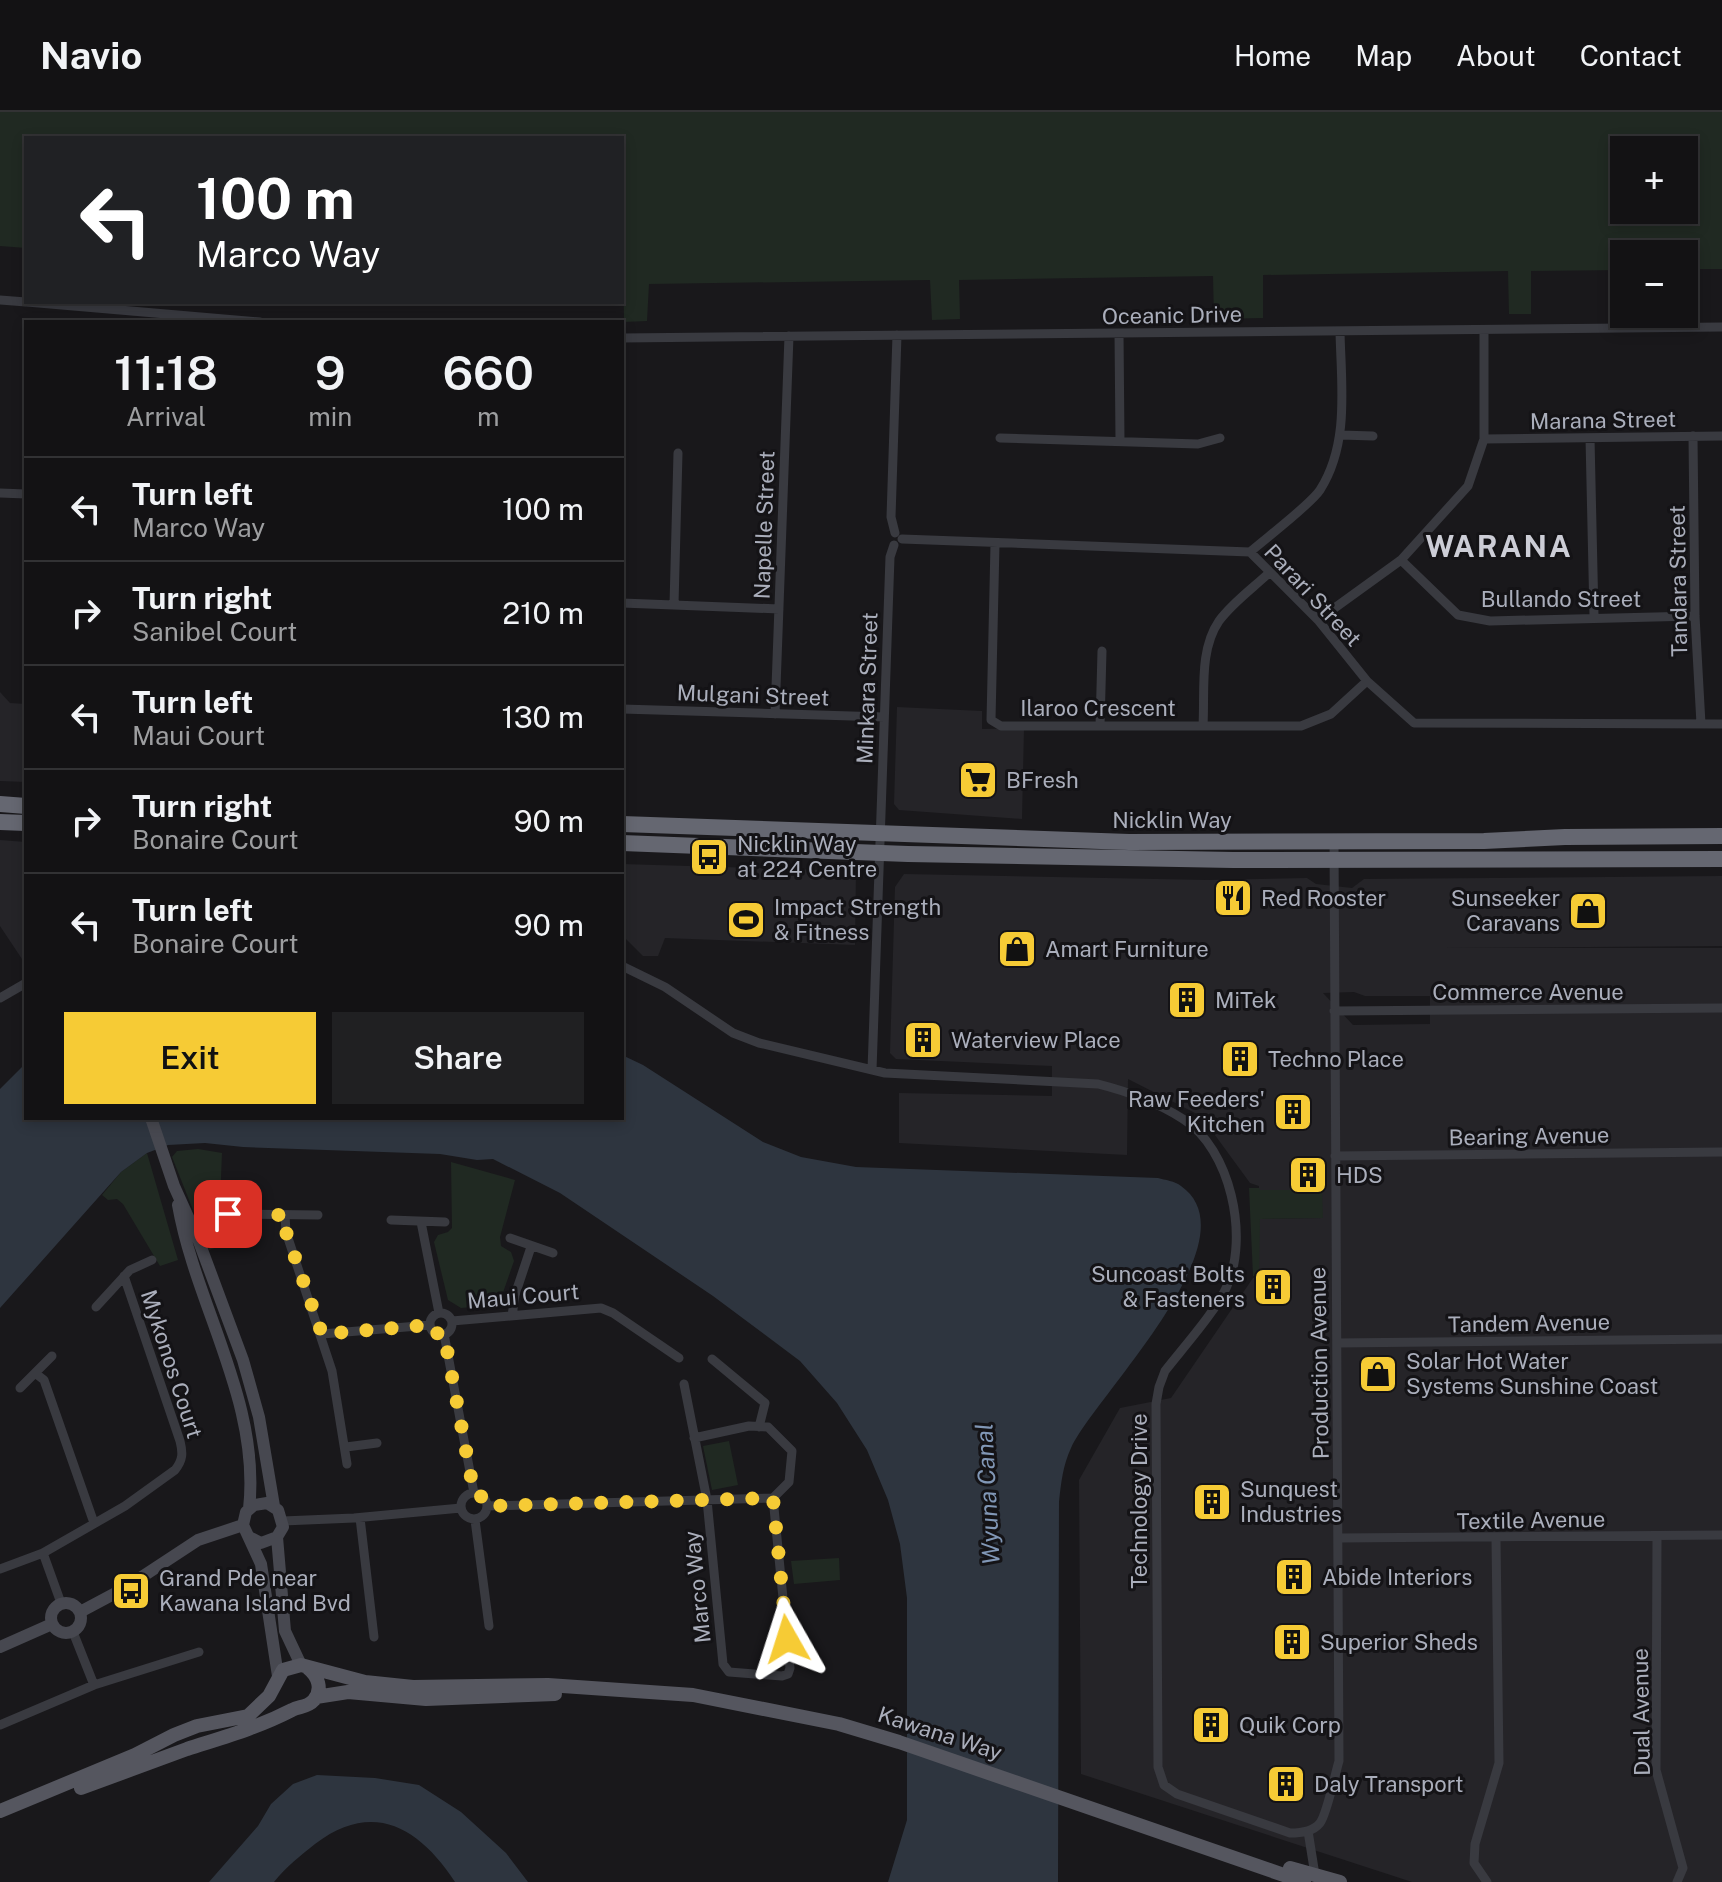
<!DOCTYPE html>
<html lang="en">
<head>
<meta charset="utf-8">
<style>
  body { margin:0; font-family:"Public Sans",sans-serif; background:#202022; color:#f1f3f6; height:100vh; display:flex; flex-direction:column; font-size:30px; white-space:nowrap }
  * { box-sizing:border-box; margin:0 }
  p { font-size:26px; color:#9d9ea0 }
  .icon { flex:none; width:44px; height:44px; fill:none; stroke:currentColor; stroke-width:2; stroke-linecap:round; stroke-linejoin:round }
  .map { position:relative; flex:1; overflow:hidden }
  .details { position:absolute; left:24px; top:208px; width:600px; height:800px; display:flex; flex-direction:column; background:#131214; border-radius:0px; box-shadow:0 4px 12px #0003,0 0 0 2px #323234 }
  .details>* { flex:none }
  .banner { position:absolute; left:24px; top:24px; width:600px; height:168px; border-radius:0px; box-shadow:0 4px 12px #0003,0 0 0 2px #323234; background:#202124; color:#fff; overflow:hidden }
  .controls { position:absolute; left:1610px; top:24px; display:grid; gap:16px }
  .controls a { display:grid; place-items:center; width:88px; height:88px; border-radius:0px; background:#131214; box-shadow:0 4px 12px #0003,0 0 0 2px #323234; font-size:40px }
  .pin { position:absolute; display:grid; place-items:center; width:68px; height:68px; color:#fff; margin:-34px; border-radius:16px; box-shadow:0 4px 12px #0006 }
  .me { position:absolute; width:88px; margin:-44px; rotate:354deg; stroke-linejoin:round; filter:drop-shadow(0 0 6px #0008) }
  .turn { display:flex; align-items:center; gap:28px; height:168px; padding:0 40px; font-size:36px }
  .turn .icon { width:104px; height:104px; stroke-width:2.5 }
  .turn b { display:block; font-size:56px; line-height:68px }
  .eta { display:flex; justify-content:space-evenly; align-items:center; height:136px; text-align:center }
  .eta b { font-size:48px; font-weight:600; line-height:56px }
  .button { display:flex; gap:16px; margin-top:auto; padding:16px 40px }
  .button a { flex:1; height:92px; border-radius:0px; background:#f6cb35; color:#111; font-size:32px; font-weight:600; line-height:92px; text-align:center }
  .button a+a { background:#202022; color:#f1f3f6 }
  ul { padding:0; list-style:none }
  li { display:flex; align-items:center; gap:24px; height:104px; padding:0 40px; border-top:2px solid #323234 }
  li div { flex:1 }
  li b { display:block; font-size:30px }
  li em { font-style:normal }
  header { display:flex; align-items:center; gap:48px; box-sizing:border-box; height:112px; padding:0 40px; background:#131214; border-bottom:2px solid #323234 }
  header strong { font-size:38px }
  nav { display:flex; gap:44px; margin-inline-start:auto; font-size:28px }
  .map>svg:first-child { display:block }
</style>
</head>
<body>
<header>
<strong>Navio</strong>
<nav><a>Home</a><a>Map</a><a>About</a><a>Contact</a></nav>
</header>
<div class="map">
<svg width="1722" height="1770" viewBox="0 0 1722 1770">
  <rect width="100%" height="100%" fill="#19181b"/>
  <!-- built -->
  <path fill="#252428" fill-rule="evenodd" d="M0,580l10,11 16,1v78l-26,-1z
    M897,595l85,4v18l42,-1 -2,91 -123,-9 -5,-6z
    M0,728l26,2v119l-2,1 -24,-36z
    M622,752l234,7 -1,74 -190,-7 -7,18h-15l-21,-21z
    M904,762l303,6 100,-2 9,6 36,4 12,-9 358,-3v70l-281,2h281v934h-310l-331,-108 -2,-294 41,-72 51,-10 82,-120 6,-1v-58l63,-1v-28h-63v-4l-9,-3 -49,-67 -73,-37 -1,76 -228,-12v-50l153,3v-30l-156,-7 -6,-6 5,-166zM1354,880l11,4h65v28l-77,1 -30,-32z"/>
  <!-- green -->
  <path fill="#202922" fill-rule="evenodd" d="M0,0h1722v157h-38v-15h-60v16l-93,1v43h-22l-1,-43 -245,4v43l-49,1 -1,-43 -254,4 1,39 -28,1 -2,-40 -281,4 -2,37 -23,1 -2,-184h-596v110l-26,-2zM1624,38h60v60h-60z
    M198,1037l24,4 -3,73 7,18 -17,6 -37,-93 5,-6z
    M147,1041l31,107 -18,6 -37,-62 -6,-5 -9,1 -6,-5 19,-23z
    M451,1050l64,18 -15,57 1,9 10,6 3,9 -14,40 -6,4 -33,3 -13,-8 -14,-58 4,-7 10,-3 4,-4z
    M1249,1076h10l1,2h62l1,28 -63,1 -1,58 -6,-1z
    M729,1329l9,44 -26,5 -9,-44z
    M839,1446l1,22 -46,4 -3,-23z"/>
  <!-- water -->
  <path fill="#2e353f" d="M622,943l21,10 120,77 38,15 55,10 302,11c7,2 17,3 23,8 75,53 -85,209 -110,262 -8,17 -10,35 -12,54l-1,380h-170l19,-62v-222l-7,-54 -12,-44 -21,-50 -30,-47 -37,-42 -87,-65 -153,-103 -67,-34 -16,1 -37,-6 -197,-7 -38,-4 -37,2 -21,8 -26,19 -121,136v-219l26,-26v55h596z
    M317,1663l58,3 44,7 42,27 45,41 22,29h-73c-36,-55 -82,-82 -140,-38 -14,11 -29,23 -41,38h-65l49,-56 13,-22 22,-20z"/>
  <g fill="none" stroke-linecap="round" stroke-linejoin="round">
    <!-- street -->
    <path stroke="#393a40" stroke-width="9" d="M0,188l26,2
      M27,190l233,20
      M1119,221l1,108
      M622,226l1100,-11
      M1341,323l32,1
      M1693,324l2,180 6,108
      M1000,326l198,6 22,-6
      M1590,326l4,178
      M1484,327l238,-3
      M0,381l26,1
      M895,421l-4,-16 6,-182
      M902,427l348,13 68,68 49,61 47,42 308,1
      M995,432l-4,176 10,6h300l30,-12 36,-33
      M1250,440c16,-14 60,-47 70,-62 30,-47 21,-106 20,-159
      M1401,448l57,55 32,6 205,-5
      M622,491l157,6
      M674,493l4,-152
      M1318,508l83,-60 67,-74 16,-47v-109
      M622,597l262,8
      M775,602l14,-378
      M1203,613c2,-33 -4,-75 16,-104 13,-18 34,-33 50,-48
      M1100,614l2,-75
      M622,854l43,21 68,46 26,10 126,30 213,11c28,7 60,19 85,35 48,30 66,118 44,167 -10,24 -45,63 -62,85l-6,16 -3,17 2,363 6,18 13,9 113,39c11,0 23,-1 30,-10 7,-9 15,-49 19,-62l-5,-920
      M0,886l26,-15
      M1334,899l388,-3
      M872,958l18,-513 4,-12
      M1335,1044l387,-4
      M228,1102l90,1
      M285,1103l1,17 46,139 15,93
      M391,1108l54,2
      M421,1110l18,91
      M510,1126l43,15
      M96,1195l34,-37 22,-10
      M430 1212a11 11 0 1 1 22 0a11 11 0 1 1-22 0Z
      M512,1204l3,-21 16,-48
      M452,1209l149,-13 12,5 66,45
      M322,1222l108,-9
      M444,1222l30,159
      M1337,1231l385,-4
      M712,1247l53,44 -6,24
      M35,1261l9,7 50,143
      M684,1272l23,116 16,164 6,8 53,4 6,-2 2,-6 -17,-170
      M20,1276l32,-32
      M346,1335l31,-4
      M461 1394a13 13 0 1 1 26 0a13 13 0 1 1-26 0Z
      M487,1394l286,-8 16,-16 3,-31 -24,-24 -19,-1 -55,12
      M360,1406l14,119
      M475,1408l14,106
      M283,1409l71,-3 107,-10
      M1657,1424l-1,234 27,98 -6,14
      M1339,1426l383,-3
      M43,1441l82,-47 50,-36c8,-10 8,-17 5,-29l-56,-165
      M0,1457l43,-16 18,50
      M73,1520l21,53
      M0,1613l94,-40 105,-33
      M1308,1719l7,44
      M1487,1770l-13,-19 1,-19 24,-81 -3,-224"/>
    <!-- secondary -->
    <path stroke="#474850" stroke-width="12" d="M151,1006l23,68 24,53 45,121 16,57 15,89
      M178,1093c18,102 83,197 71,304
      M249,1425l12,6 16,-6 6,-10 -5,-17 -11,-7 -13,2 -8,7 -3,13 18,39 17,112
      M277,1425l8,94 16,34
      M51 1506a15 15 0 1 1 30 0a15 15 0 1 1-30 0Z
      M80,1500l45,-24 73,-48 45,-15
      M0,1535l52,-23"/>
    <!-- primary -->
    <path stroke="#55565f" stroke-width="14" d="M316,1585l32,-5 78,7 129,-5
      M81,1676c35,-13 71,-26 106,-39 37,-12 70,-21 105,-39 7,-4 15,-2 22,-10 9,-11 4,-24 -6,-32
      M0,1699l135,-56 39,-20 23,-9 51,-10 21,-20 14,-26 18,-5 64,17 48,5 135,-2 145,10 146,29 60,18 405,140
      M1290,1756l50,14"/>
    <!-- highway -->
    <path stroke="#656771" stroke-width="16" d="M0,692l26,2
      M0,710l26,1
      M622,712l507,18 355,-1 81,-4 157,-1
      M622,731l286,11 325,6 489,-1"/>
  </g>
  <g fill="none" stroke-linecap="round" stroke-linejoin="round">
    <!-- route -->
    <path stroke="#f6cb35" stroke-width="14" stroke-dasharray="0 25.2" d="M228,1102l57,1 1,17 36,102 108,-9 5,8 9,1 30,159 10,5 3,8 286,-8 14,141"/>
  </g>
  <!-- icons -->
  <defs>
    <symbol id="supermarket-square" viewBox="-11 -11 22 22"><rect x="-9" y="-9" width="18" height="18" rx="4" fill="#f6cb35" stroke="#141316"/><path d="M-6-5.5h2.5l.6 2H6L4.5 2H-2.5L-4.4-4H-6ZM-1.5 3.2a1.3 1.3 0 1 0 .1 0ZM3 3.2a1.3 1.3 0 1 0 .1 0Z" fill="#111"/></symbol>
    <symbol id="bus-square" viewBox="-11 -11 22 22"><rect x="-9" y="-9" width="18" height="18" rx="4" fill="#f6cb35" stroke="#141316"/><path d="M-5-6H5V4H4V6H2V4H-2V6H-4V4H-5ZM-3.5-4V0h7V-4ZM-3.5 1.2v1.5H-2V1.2ZM2 1.2v1.5H3.5V1.2Z" fill="#111"/></symbol>
    <symbol id="restaurant-square" viewBox="-11 -11 22 22"><rect x="-9" y="-9" width="18" height="18" rx="4" fill="#f6cb35" stroke="#141316"/><path d="M-5-6h1v4h1v-4h1v4h1v-4h1v5L-1.5 .5V6h-2V.5L-5-1ZM5-6V6H3V1.5H1.5Q1.5-4 5-6Z" fill="#111"/></symbol>
    <symbol id="shop-square" viewBox="-11 -11 22 22"><rect x="-9" y="-9" width="18" height="18" rx="4" fill="#f6cb35" stroke="#141316"/><path d="M-5-2.5h2.3a2.7 3.5 0 0 1 5.4 0H5L5.5 6h-11ZM-1.5-2.5h3a1.5 2.3 0 0 0-3 0Z" fill="#111"/></symbol>
    <symbol id="stadium-square" viewBox="-11 -11 22 22"><rect x="-9" y="-9" width="18" height="18" rx="4" fill="#f6cb35" stroke="#141316"/><path d="M0-5a6.5 5 0 1 0 0 10a6.5 5 0 1 0 0-10ZM-3.5-1.8h7v3.6h-7Z" fill="#111"/></symbol>
    <symbol id="building-square" viewBox="-11 -11 22 22"><rect x="-9" y="-9" width="18" height="18" rx="4" fill="#f6cb35" stroke="#141316"/><path d="M-4-6H4V6H1V3H-1V6H-4ZM-2.5-4.3h1.7v1.8h-1.7ZM.8-4.3h1.7v1.8H.8ZM-2.5-1h1.7V.8h-1.7ZM.8-1h1.7V.8H.8Z" fill="#111"/></symbol>
  </defs>
  <g fill-rule="evenodd">
    <use href="#supermarket-square" x="956" y="646" width="44" height="44"/>
    <use href="#bus-square" x="687" y="723" width="44" height="44"/>
    <use href="#restaurant-square" x="1211" y="764" width="44" height="44"/>
    <use href="#shop-square" x="1566" y="777" width="44" height="44"/>
    <use href="#stadium-square" x="724" y="786" width="44" height="44"/>
    <use href="#shop-square" x="995" y="815" width="44" height="44"/>
    <use href="#building-square" x="1165" y="866" width="44" height="44"/>
    <use href="#building-square" x="901" y="906" width="44" height="44"/>
    <use href="#building-square" x="1218" y="925" width="44" height="44"/>
    <use href="#building-square" x="1271" y="978" width="44" height="44"/>
    <use href="#building-square" x="1286" y="1041" width="44" height="44"/>
    <use href="#building-square" x="1251" y="1153" width="44" height="44"/>
    <use href="#shop-square" x="1356" y="1240" width="44" height="44"/>
    <use href="#building-square" x="1190" y="1368" width="44" height="44"/>
    <use href="#building-square" x="1272" y="1443" width="44" height="44"/>
    <use href="#bus-square" x="109" y="1457" width="44" height="44"/>
    <use href="#building-square" x="1270" y="1508" width="44" height="44"/>
    <use href="#building-square" x="1189" y="1591" width="44" height="44"/>
    <use href="#building-square" x="1264" y="1650" width="44" height="44"/>
  </g>
  <g text-anchor="middle" stroke-width="6" stroke-linejoin="round" paint-order="stroke">
    <!-- street labels -->
    <g font-size="22" fill="#aaaebb" stroke="#141316">
      <text transform="translate(1172 203) rotate(-1)" y="8">Oceanic Drive</text>
      <text transform="translate(1603 308) rotate(-1)" y="8">Marana Street</text>
      <text transform="translate(764 413) rotate(-88)" y="8">Napelle Street</text>
      <text transform="translate(1678 469) rotate(-91)" y="8">Tandara Street</text>
      <text transform="translate(1313 483) rotate(47)" y="8">Parari Street</text>
      <text x="1561" y="495">Bullando Street</text>
      <text transform="translate(867 576) rotate(-88)" y="8">Minkara Street</text>
      <text transform="translate(753 583) rotate(2)" y="8">Mulgani Street</text>
      <text x="1098" y="604">Ilaroo Crescent</text>
      <text x="1172" y="716">Nicklin Way</text>
      <text x="1528" y="888">Commerce Avenue</text>
      <text transform="translate(1529 1024) rotate(-1)" y="8">Bearing Avenue</text>
      <text transform="translate(523 1184) rotate(-5)" y="8">Maui Court</text>
      <text transform="translate(1529 1211) rotate(-1)" y="8">Tandem Avenue</text>
      <text transform="translate(1319 1251) rotate(-91)" y="8">Production Avenue</text>
      <text transform="translate(172 1252) rotate(72)" y="8">Mykonos Court</text>
      <text transform="translate(1139 1389) rotate(-90)" y="8">Technology Drive</text>
      <text transform="translate(1531 1408) rotate(-1)" y="8">Textile Avenue</text>
      <text transform="translate(697 1475) rotate(-96)" y="8">Marco Way</text>
      <text transform="translate(1641 1600) rotate(-91)" y="8">Dual Avenue</text>
      <text transform="translate(940 1621) rotate(18)" y="8">Kawana Way</text>
    </g>
    <!-- poi labels -->
    <g font-size="22" fill="#aaaebb" stroke="#141316" text-anchor="start">
      <text x="1006" y="676">BFresh</text>
      <text x="737" y="740">Nicklin Way<tspan x="737" dy="25">at 224 Centre</tspan></text>
      <text x="1261" y="794">Red Rooster</text>
      <text x="1560" y="794" text-anchor="end">Sunseeker<tspan x="1560" dy="25">Caravans</tspan></text>
      <text x="774" y="803">Impact Strength<tspan x="774" dy="25">&amp; Fitness</tspan></text>
      <text x="1045" y="845">Amart Furniture</text>
      <text x="1215" y="896">MiTek</text>
      <text x="951" y="936">Waterview Place</text>
      <text x="1268" y="955">Techno Place</text>
      <text x="1265" y="995" text-anchor="end">Raw Feeders'<tspan x="1265" dy="25">Kitchen</tspan></text>
      <text x="1336" y="1071">HDS</text>
      <text x="1245" y="1170" text-anchor="end">Suncoast Bolts<tspan x="1245" dy="25">&amp; Fasteners</tspan></text>
      <text x="1406" y="1257">Solar Hot Water<tspan x="1406" dy="25">Systems Sunshine Coast</tspan></text>
      <text x="1240" y="1385">Sunquest<tspan x="1240" dy="25">Industries</tspan></text>
      <text x="1322" y="1473">Abide Interiors</text>
      <text x="159" y="1474">Grand Pde near<tspan x="159" dy="25">Kawana Island Bvd</tspan></text>
      <text x="1320" y="1538">Superior Sheds</text>
      <text x="1239" y="1621">Quik Corp</text>
      <text x="1314" y="1680">Daly Transport</text>
    </g>
    <!-- water labels -->
    <g font-size="24" font-style="italic" fill="#8197b6" stroke="#141316">
      <text transform="translate(988 1382) rotate(-93)" y="8">Wyuna Canal</text>
    </g>
    <!-- district labels -->
    <g font-size="30" font-weight="bold" letter-spacing="2" fill="#cccdd6" stroke="#141316">
      <text x="1499" y="445">WARANA</text>
    </g>
  </g>
</svg>
<div class="controls">
<a>+</a>
<a>−</a>
</div>
<div class="pin" style="left:228px;top:1102px;background:#d93025"><svg class="icon" aria-label="arrive" viewBox="0 0 24 24"><path d="M6 21V4h12l-3 4 3 4H6"/></svg></div>
<svg class="me" style="left:787px;top:1527px" viewBox="-20 -20 40 40"><path d="M0-17L14 15 0 8-14 15z" fill="#f6cb35" stroke="#fff" stroke-width="4"/></svg>
<div class="banner">
<div class="turn"><svg class="icon" aria-label="left" viewBox="0 0 24 24"><path d="M17 20v-9H6M10 6l-5 5 5 5"/></svg><div><b>100 m</b>Marco Way</div></div>
</div>
<section class="details">
<div class="eta">
<div><b>11:18</b><p>Arrival</p></div>
<div><b>9</b><p>min</p></div>
<div><b>660</b><p>m</p></div>
</div>
<ul>
<li><svg class="icon" aria-label="left" viewBox="0 0 24 24"><path d="M17 20v-9H6M10 6l-5 5 5 5"/></svg><div><b>Turn left</b><p>Marco Way</p></div><em>100 m</em></li>
<li><svg class="icon" aria-label="right" viewBox="0 0 24 24"><path d="M7 20v-9h11M14 6l5 5-5 5"/></svg><div><b>Turn right</b><p>Sanibel Court</p></div><em>210 m</em></li>
<li><svg class="icon" aria-label="left" viewBox="0 0 24 24"><path d="M17 20v-9H6M10 6l-5 5 5 5"/></svg><div><b>Turn left</b><p>Maui Court</p></div><em>130 m</em></li>
<li><svg class="icon" aria-label="right" viewBox="0 0 24 24"><path d="M7 20v-9h11M14 6l5 5-5 5"/></svg><div><b>Turn right</b><p>Bonaire Court</p></div><em>90 m</em></li>
<li><svg class="icon" aria-label="left" viewBox="0 0 24 24"><path d="M17 20v-9H6M10 6l-5 5 5 5"/></svg><div><b>Turn left</b><p>Bonaire Court</p></div><em>90 m</em></li>
</ul>
<div class="button"><a>Exit</a><a>Share</a></div>
</section>
</div>
</body>
</html>
